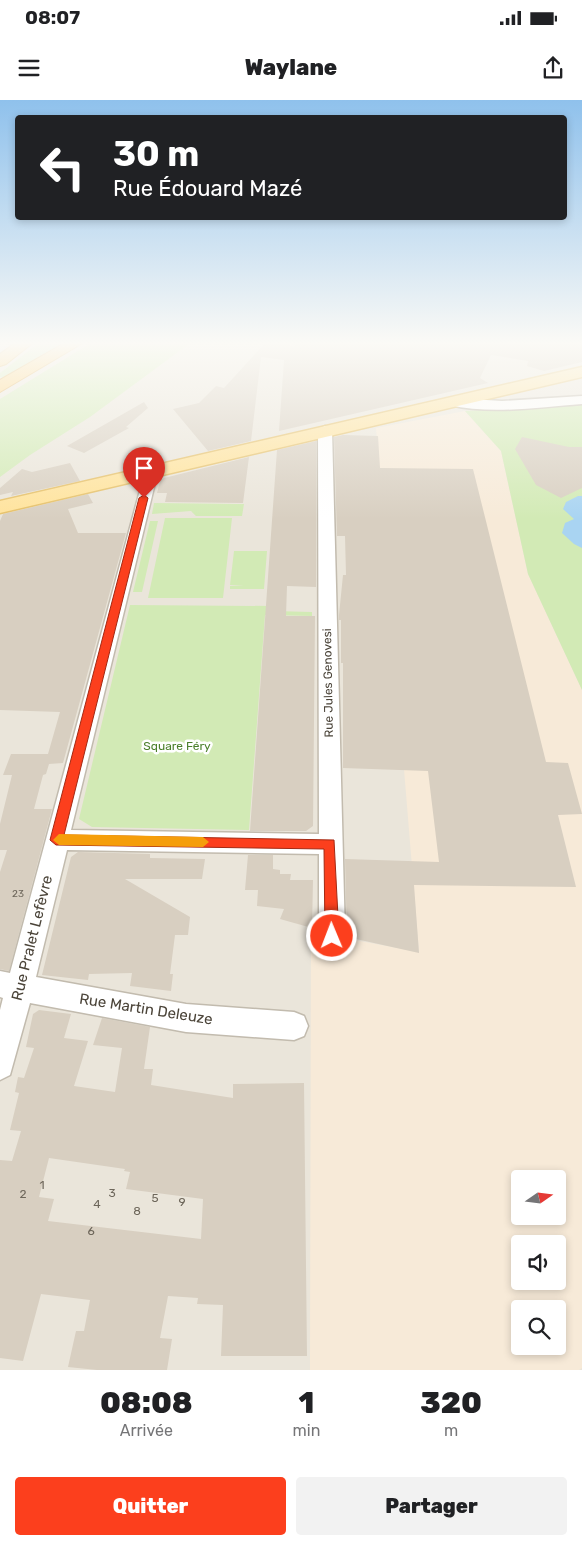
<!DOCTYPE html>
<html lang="fr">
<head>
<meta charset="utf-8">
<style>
  body { margin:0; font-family:Rubik,sans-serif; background:#f2f2f2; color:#202124; height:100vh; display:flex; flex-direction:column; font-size:19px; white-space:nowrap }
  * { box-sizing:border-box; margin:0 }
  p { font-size:16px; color:#757577 }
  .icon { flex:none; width:28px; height:28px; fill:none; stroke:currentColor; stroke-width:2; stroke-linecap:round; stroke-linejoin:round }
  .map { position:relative; height:1270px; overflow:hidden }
  .details { display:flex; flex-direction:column; background:#fff; flex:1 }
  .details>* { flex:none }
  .guide { position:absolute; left:15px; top:15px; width:552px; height:105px; border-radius:5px; box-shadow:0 2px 8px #0003; background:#202124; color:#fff; overflow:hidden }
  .needle { width:32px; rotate:76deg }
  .tools { position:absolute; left:511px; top:1070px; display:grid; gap:10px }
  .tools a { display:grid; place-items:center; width:55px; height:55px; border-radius:5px; background:#fff; box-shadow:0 2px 8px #0003; font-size:25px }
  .pin { position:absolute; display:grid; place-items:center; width:42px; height:42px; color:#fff; margin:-51px -21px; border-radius:50% 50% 50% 0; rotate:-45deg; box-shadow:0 0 5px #0007 }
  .pin .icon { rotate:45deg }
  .me { position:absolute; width:55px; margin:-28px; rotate:359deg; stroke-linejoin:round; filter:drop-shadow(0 0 4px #0008) }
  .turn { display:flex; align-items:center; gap:18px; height:105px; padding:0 15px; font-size:22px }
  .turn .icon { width:65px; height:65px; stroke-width:2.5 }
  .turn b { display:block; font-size:35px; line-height:42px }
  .eta { display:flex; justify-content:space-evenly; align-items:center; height:85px; text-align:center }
  .eta b { font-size:30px; font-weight:800; line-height:35px }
  .button { display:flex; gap:10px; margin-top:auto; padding:10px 15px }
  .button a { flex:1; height:58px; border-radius:5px; background:#fc3f1d; color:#fff; font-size:20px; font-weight:800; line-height:58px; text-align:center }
  .button a+a { background:#f2f2f2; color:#202124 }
  .status { display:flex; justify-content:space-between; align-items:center; height:35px; padding:0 25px; background:#fff; direction:ltr }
  .status svg { height:14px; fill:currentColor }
  header { display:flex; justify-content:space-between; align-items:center; height:65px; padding:0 15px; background:#fff; font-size:22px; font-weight:800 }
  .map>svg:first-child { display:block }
</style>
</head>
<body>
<div class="status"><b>08:07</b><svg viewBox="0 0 49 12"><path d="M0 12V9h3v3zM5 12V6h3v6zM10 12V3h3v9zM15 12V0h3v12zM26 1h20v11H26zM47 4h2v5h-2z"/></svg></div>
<header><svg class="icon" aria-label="menu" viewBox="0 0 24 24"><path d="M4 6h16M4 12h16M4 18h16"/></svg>Waylane<svg class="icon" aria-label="share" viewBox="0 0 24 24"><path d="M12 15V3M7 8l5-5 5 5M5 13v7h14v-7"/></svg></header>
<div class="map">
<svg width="582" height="1270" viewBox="0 0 582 1270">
  <rect width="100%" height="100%" fill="#f6f3ec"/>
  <!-- residential -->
  <path fill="#eae5da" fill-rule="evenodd" d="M0,241h582v1029h-582zM520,1079h38v37h-38zM520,1144h38v37h-38zM520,1209h38v37h-38z"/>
  <!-- commercial -->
  <path fill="#f7ead8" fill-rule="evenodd" d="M465,311l36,40 27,123 54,116v678l-3,2h-269l1,-438 108,20 -43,-524zM520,1079h38v37h-38zM520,1144h38v37h-38zM520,1209h38v37h-38z"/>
  <!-- green -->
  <path fill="#d2eab5" d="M41,241h27l-64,37 -4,-1v-4z
    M94,241h99l-103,76 -60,38 -30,22v-78z
    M582,304v286l-54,-116 -27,-123 -36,-40z
    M154,403l83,1h7l-2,12h-46l-5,-5 -39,3z
    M165,418h67l-9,80h-75z
    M150,421h8l-16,71h-9z
    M234,451h33l-3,38h-34v-3h14l-14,-1z
    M130,505l143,1v5l39,1v4l-47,-1 -16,215 -157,-3 -13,-8z"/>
  <!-- water -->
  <path fill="#a9d4f2" d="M578,396h4v52l-8,-4 -12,-11 3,-10 9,-4 -11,-10 3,-7z"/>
  <!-- building -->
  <path fill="#d8cfc1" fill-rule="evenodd" d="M267,241l28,5 4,-5h283v21l-38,9 -17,-5 1,-5 -37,-6 -11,23 8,5 -209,48 5,-71 -23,-3 -10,84 -43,10 -35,-42 26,-6 17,-17 8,2z
    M144,302l4,6 -22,19 3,1 -45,25 -17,-7z
    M343,335l35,1 2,32 93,1 73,293 22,1 14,51 -24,1 18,72 -162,-2 5,68 -72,-16 -2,-78 94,3 -11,-91 -85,-3v-105h-2v-43h-2v-5l4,-40h3l-1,-39h-8l-3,-99z
    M522,337l47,10h13v41l-21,10 -25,-13 -21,-36z
    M316,341v146l-29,-1 -1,30h29l-2,210 -7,5h-56l27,-381z
    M249,357l-6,46 -78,-1 2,-9h-10l3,-12 4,-3z
    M70,363l10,18 -69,15 2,-4 -13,3v-7l22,-19 10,3z
    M88,394l5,9 -25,6 10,24h48l-63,230 -14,1 -3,10 -3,1 -9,34h18l-43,162 -9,-2v-97l7,-22h-7v-26l12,-49h-9l8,-21h37l12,-42 -60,-2v-189l3,-7z
    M78,752l72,2v4l55,1 -3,20h-77l65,38 -2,18h-13l-5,39h3l-2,17 -41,-5 2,-13 -43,1 -1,6 -46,-5 29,-118z
    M248,755h25v14l7,1v4h11l-1,6h23l-1,48 -32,-9 4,-10 -27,-3 1,-16h-13z
    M39,910l32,4 -7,24 24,3 -14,45 41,6 7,-44 -29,-3 9,-27 48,9 -6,42h9l-2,16 82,13v-14l71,-1 3,273h-86l2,-51 -26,-1 1,-6 -30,-2 -8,42 12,1 -5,31h-70l-29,-3 8,-36h8l6,-31 -49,-6 -18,67 -23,-3v-198l12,1 9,-30 -11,-1 9,-37 -4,-1 3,-15 6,1 10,-30 -8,-1 7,-33zM49,1058l76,11 -1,2 6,1 -4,17 77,10 -2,40 -153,-18 6,-22 -15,-2z"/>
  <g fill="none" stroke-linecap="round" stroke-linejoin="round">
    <defs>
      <path id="minor" d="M582,296v8c-43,3 -90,11 -133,1l-2,-3 7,-4 48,3z
        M325,326l7,4 13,506 -4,8 -9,4 -9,-4 -4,-8v-82l-252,-4 -31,127 150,27 108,8 10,4 4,10 -4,10 -10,4 -108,-8 -156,-29 -20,72 -10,5v-70l3,-12 -3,-1v-26l10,2 136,-505h10l2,3 -87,359 248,4 -1,-404z"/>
      <path id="major" d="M582,267v10l-582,136v-12z"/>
      <path id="highway" d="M18,241h17l-29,23 -6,2v-12z
        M68,241h18l-86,51v-12z"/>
    </defs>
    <!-- minor casing -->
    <use href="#minor" stroke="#c2bbae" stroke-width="3"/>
    <!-- major casing -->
    <use href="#major" stroke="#e6c16a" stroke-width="3"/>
    <!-- highway casing -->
    <use href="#highway" stroke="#e0a43c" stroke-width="2"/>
    <!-- minor -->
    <use href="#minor" fill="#fff" fill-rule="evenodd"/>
    <!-- major -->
    <use href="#major" fill="#ffe39c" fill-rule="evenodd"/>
    <!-- highway -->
    <use href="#highway" fill="#ffcf6e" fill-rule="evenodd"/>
  </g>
  <!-- sky -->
  <linearGradient id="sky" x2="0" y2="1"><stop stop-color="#8fc1ec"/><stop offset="0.58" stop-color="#fbfaf6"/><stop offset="1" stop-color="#fbfaf6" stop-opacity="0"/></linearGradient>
  <rect width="582" height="419" fill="url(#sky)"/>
  <!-- route -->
  <path fill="#fc3f1d" stroke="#a42913" d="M144,395l4,3 -84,337 270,5 5,96 -2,4 -5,2 -5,-2 -2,-4 -1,-87 -268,-4 -6,-5 89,-342z"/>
  <!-- slow -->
  <path fill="#f59e0b" d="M59,734l144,3 6,5 -6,5 -144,-2 -6,-5z"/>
  <g text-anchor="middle" stroke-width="5" stroke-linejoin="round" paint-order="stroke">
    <!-- number labels -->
    <g font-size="10" fill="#6e675b">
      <text x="18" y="797">23</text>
    </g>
    <!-- street labels -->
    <g font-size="12" fill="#4b4439" stroke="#fff">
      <text transform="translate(328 583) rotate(-91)" y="4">Rue Jules Genovesi</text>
    </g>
    <!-- park labels -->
    <g font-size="12" fill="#4a7f2a" stroke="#fff">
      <text x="177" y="650">Square Féry</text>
    </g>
    <!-- near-number labels -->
    <g font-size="12" fill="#6e675b">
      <text x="42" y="1089">1</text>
      <text x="112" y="1097">3</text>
      <text x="23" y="1098">2</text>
      <text x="155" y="1102">5</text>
      <text x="182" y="1106">9</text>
      <text x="97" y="1108">4</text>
      <text x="137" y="1115">8</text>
      <text x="91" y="1135">6</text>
    </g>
    <!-- near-street labels -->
    <g font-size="15" fill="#4b4439" stroke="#fff">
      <text transform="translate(32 838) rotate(-76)" y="5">Rue Pralet Lefèvre</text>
      <text transform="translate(146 909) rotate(9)" y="5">Rue Martin Deleuze</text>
    </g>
  </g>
</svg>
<div class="tools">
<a><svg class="needle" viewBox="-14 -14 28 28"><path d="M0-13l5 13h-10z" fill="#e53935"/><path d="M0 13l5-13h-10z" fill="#757577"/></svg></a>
<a><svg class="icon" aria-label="sound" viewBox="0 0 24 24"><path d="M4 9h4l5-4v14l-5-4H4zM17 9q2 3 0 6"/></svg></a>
<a><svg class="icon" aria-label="search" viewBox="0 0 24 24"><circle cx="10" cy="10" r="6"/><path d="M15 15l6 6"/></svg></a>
</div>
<div class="pin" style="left:144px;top:398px;background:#d93025"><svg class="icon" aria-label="arrive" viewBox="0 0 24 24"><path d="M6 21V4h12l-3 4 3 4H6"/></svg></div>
<svg class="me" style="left:332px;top:836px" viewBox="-20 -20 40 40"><circle r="17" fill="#fc3f1d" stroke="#fff" stroke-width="3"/><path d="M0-11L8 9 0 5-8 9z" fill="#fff"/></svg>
<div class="guide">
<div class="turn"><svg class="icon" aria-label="left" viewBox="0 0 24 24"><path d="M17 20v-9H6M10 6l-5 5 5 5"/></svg><div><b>30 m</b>Rue Édouard Mazé</div></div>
</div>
</div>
<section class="details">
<div class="eta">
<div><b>08:08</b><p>Arrivée</p></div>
<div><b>1</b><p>min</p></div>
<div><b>320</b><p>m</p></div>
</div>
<div class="button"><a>Quitter</a><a>Partager</a></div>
</section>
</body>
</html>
